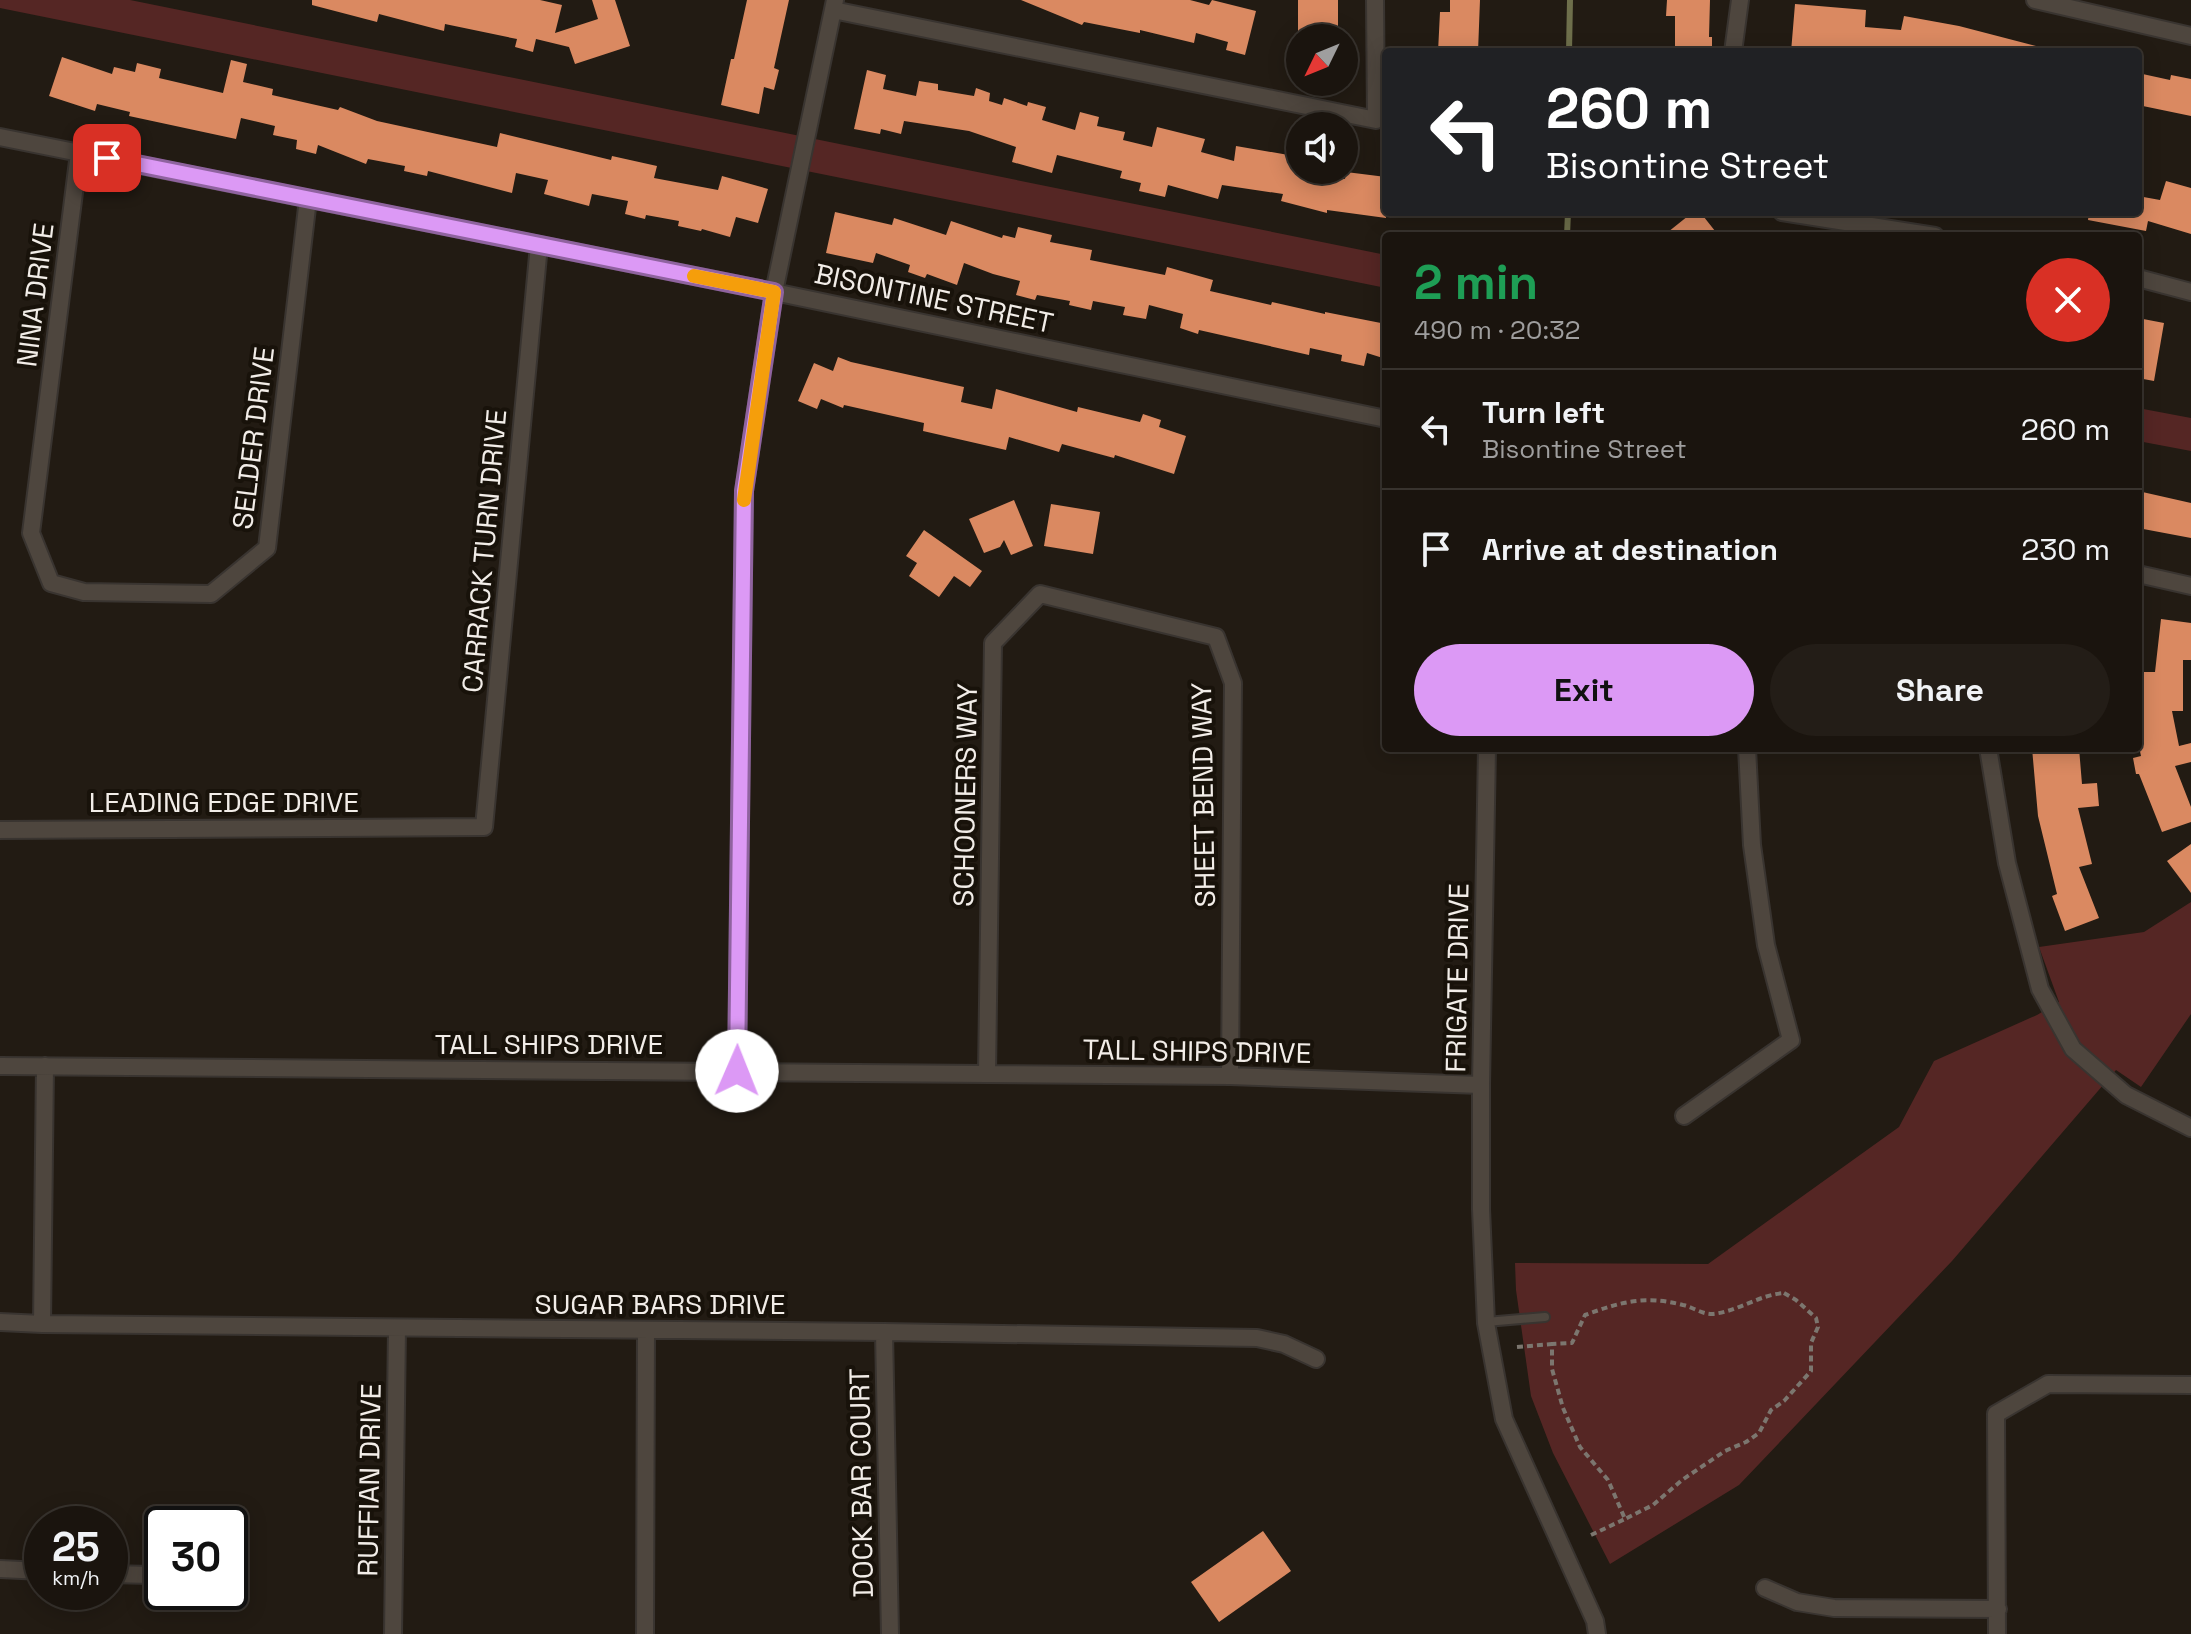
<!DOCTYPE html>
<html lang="en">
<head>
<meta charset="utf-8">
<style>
  body { margin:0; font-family:"Space Grotesk",sans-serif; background:#231d17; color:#f1f3f6; height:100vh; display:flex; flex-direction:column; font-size:30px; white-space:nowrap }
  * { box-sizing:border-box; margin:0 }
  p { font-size:26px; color:#9f9e9e }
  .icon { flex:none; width:44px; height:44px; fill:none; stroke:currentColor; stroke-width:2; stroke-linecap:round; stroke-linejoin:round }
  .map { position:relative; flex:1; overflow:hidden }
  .sheet { position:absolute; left:1382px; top:232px; width:760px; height:520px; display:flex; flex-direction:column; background:#1a140e; border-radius:8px; box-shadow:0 4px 20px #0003,0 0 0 2px #38332e }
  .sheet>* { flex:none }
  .hud { position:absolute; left:1382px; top:48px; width:760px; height:168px; border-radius:8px; box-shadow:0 4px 20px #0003,0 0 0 2px #38332e; background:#202124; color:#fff; overflow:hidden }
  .needle { width:52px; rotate:227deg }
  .controls { position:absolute; left:1286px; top:24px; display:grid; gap:16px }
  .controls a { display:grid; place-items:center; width:72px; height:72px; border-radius:50%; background:#1a140e; box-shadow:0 4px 20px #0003,0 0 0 2px #38332e; font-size:40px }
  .speed { position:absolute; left:24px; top:1506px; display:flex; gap:16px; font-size:40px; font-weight:700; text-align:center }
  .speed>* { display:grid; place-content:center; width:104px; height:104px; border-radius:50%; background:#1a140e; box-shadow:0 4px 20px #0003,0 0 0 2px #38332e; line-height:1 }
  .speed small { font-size:20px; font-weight:400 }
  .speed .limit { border:4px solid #111; border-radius:12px; background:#fff; color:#111 }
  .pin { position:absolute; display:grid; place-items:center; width:68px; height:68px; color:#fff; margin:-34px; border-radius:16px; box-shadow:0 4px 12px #0006 }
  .me { position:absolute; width:88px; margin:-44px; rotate:1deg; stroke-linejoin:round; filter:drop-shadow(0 0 6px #0008) }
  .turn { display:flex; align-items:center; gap:28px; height:168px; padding:0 32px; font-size:36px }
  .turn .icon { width:104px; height:104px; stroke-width:2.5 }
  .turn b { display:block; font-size:56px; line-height:68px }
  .round { display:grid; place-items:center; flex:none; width:84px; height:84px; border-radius:42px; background:#231d17 }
  .summary { display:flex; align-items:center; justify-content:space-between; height:136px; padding:0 32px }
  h1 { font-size:48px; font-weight:700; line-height:60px; color:#1e9e55 }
  .button { display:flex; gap:16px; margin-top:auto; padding:16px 32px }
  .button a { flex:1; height:92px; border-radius:48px; background:#dc99f5; color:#111; font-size:32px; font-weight:700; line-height:92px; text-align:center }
  .button a+a { background:#231d17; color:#f1f3f6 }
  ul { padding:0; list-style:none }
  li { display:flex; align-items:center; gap:24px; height:120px; padding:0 32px; border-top:2px solid #38332e }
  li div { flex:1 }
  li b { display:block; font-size:30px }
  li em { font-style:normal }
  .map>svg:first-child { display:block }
</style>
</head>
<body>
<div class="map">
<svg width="2191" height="1634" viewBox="0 0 2191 1634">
  <rect width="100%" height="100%" fill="#221b13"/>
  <!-- green -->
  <path fill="#552624" d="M0,0h130l1256,255v33l-1386,-280z
    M2138,408l53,10v33l-53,-10z
    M2191,902v112l-50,73 -25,-17 -164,191 -213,224 -129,79 -57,-111 -22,-57 -15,-106 -1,-27 193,1 191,-137 35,-66 103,-46 22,-13 -20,-55 105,-15z"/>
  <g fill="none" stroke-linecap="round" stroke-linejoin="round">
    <!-- stream -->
    <path stroke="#6e6f4b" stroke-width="6" d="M1569,52l1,-52
      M1567,236l1,-24"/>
  </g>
  <!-- building -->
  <path fill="#da8961" d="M312,0h228l22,5 -7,28 43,-14 -6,-19h23l15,46 -55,18 -6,-17 -33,-8 -3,13 -18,-5 2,-8 -72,-15 -1,7 -65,-17 -2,8 -65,-17z
    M747,0h42l-15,68 5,2 -5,20 -10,-3 -5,27 -38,-9 10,-46h3z
    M1021,0h169l19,5 3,-5 44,11 -11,44 -19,-5 2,-8 -32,-9 -2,10 -54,-13v3l-56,-11 -2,3z
    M1298,0h40v38h-40z
    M1450,0h30l-2,52h-40l2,-40h10z
    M1667,0h43l-1,37h3v15h-37v-36h-9z
    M1795,4l71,6 -1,17 36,3 3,-14 55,10 77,20v6h-134l-23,-4v4h-88z
    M62,57l50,17 2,-7 21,5 2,-9 24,6 -2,9 64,15 8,-33 16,4 -4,18 30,7 -1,6 66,15 2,-3 37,14 120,26 3,-14 111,27 1,-4 45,10 -3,12 64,12 4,-14 46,13 -10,34 -22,-6 -6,20 -28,-8 -1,2 -23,-5 1,-5 -33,-6 -1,4 -20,-5 3,-13 -36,-7 -3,12 -45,-12 4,-14 -32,-7 -4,20 -84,-22 -1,5 -23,-5 1,-5 -37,-7 -2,5 -48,-19 -2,9 -20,-5 1,-9 -24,-5 2,-9 -34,-8 -5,21 -107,-23 1,-4 -33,-8 -2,7 -46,-15z
    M867,70l19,5 -3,14 33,7 3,-15 19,3v6l36,6 2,-8 14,5 -1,8 13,4 2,-7 23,8 1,-4 18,5 -4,13 33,10 5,-18 19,5 -2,9 28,6 -2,8 29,7 5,-20 48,12 -4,13 33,9 2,-15 64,11v13h13l32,9 1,-7 40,5v41l-59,-8v3l-46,-12 2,-7 -61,-9 -4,14 -50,-14 -3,12 -26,-6 2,-8 -21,-5 2,-7 -65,-16 -5,18 -40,-11 4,-15 -47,-16 -65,-10 -3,13 -20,-5 -1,5 -26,-5z
    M2138,73l32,7 1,-5 20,4v37l-53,-11z
    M2166,181l25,7v46l-43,-13 -2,10 -58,-11 1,-8h49v-16l22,4z
    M835,212l57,13 2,-7 52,17 5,-14 51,17 1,-3 12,3 3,-11 34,8 -2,7 42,8 -2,10 75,15 2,-8 46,13 -3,11 61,14 1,-3 53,12v-2l61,12v35l-19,-6 -3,13 -23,-5 1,-6 -32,-7 -1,7 -110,-25 -1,4 -18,-6 3,-14 -34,-9 -3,14 -23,-4 2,-8 -32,-6 -2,9 -22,-5 1,-4 -33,-6 -2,5 -19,-5 4,-14 -27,-7 -29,-11 -7,22 -30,-11 -2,4 -17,-6 2,-7 -34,-12 -3,10 -47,-10z
    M1693,212h7l19,24h-56z
    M2138,318l26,5 -10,58 -16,-3z
    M838,357l13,5 113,25 -3,15 31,7 4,-20 81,23 1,-5 62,15 3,-8 18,6 -2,7 27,9 -12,38 -59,-19 -1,3 -52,-14 -3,8 -50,-15 -3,13 -83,-19 1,-8 -80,-18 -1,3 -22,-9 -4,10 -19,-8 16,-38 19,8z
    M2138,491l53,12v35l-53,-10z
    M1014,500l19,46 -22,9 -7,-15 -4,7 -16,6 -15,-34z
    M1051,504l49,8 -7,42 -49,-8z
    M924,530l58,41 -12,16 -16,-11 -15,21 -30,-21 8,-13 -11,-7z
    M2161,619l30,4v37h-8v51h-11l7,35 12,-3v19l-16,4 16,41v15l-29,10 -23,-58h-3l-3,-16 8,-2 -3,-14v-6l3,-1 -1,-63h15z
    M2032,748h47l3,36 15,-1 2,23 -21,2 14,56 -13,3 20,51 -34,13 -13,-35 5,-2 -19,-78z
    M2191,844v49l-24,-32z
    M1263,1531l28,40 -72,51 -28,-40z"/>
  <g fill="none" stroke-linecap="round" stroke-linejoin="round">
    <defs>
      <path id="lane" d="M1486,1322l59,-5"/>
      <path id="street" d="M2035,0l156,36
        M833,10l543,110 -1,-120
        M1733,52l7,-52
        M0,137l774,155 612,127
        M79,153l-48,380 20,50 33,9 127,2 56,-46 41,-349
        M1782,212l153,24
        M2138,278l53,14
        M2138,574l53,12
        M1487,748l-6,337v124l5,114 18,96 91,202 2,13
        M1988,748l19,115 33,126 33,60 53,46 65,33
        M0,830l484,-3 55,-582
        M0,1066l1230,10 251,9
        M737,1071l7,-580 30,-199 61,-292
        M987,1074l6,-431 47,-49 176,43 17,46 -3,393
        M1684,1116l107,-76 -25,-95 -14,-100 -5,-97
        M0,1322l42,2 842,8 373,6 27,6 32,15
        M42,1324l3,-258
        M884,1332l6,302
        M0,1569l42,2
        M110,1574l41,1
        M1765,1588l32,14 37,6 164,1
        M393,1634l4,-306
        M645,1634l1,-304
        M1997,1634l-1,-220 52,-30 143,1"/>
    </defs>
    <!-- lane casing -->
    <use href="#lane" stroke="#393430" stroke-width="12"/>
    <!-- street casing -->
    <use href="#street" stroke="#393430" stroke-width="20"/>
    <!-- path -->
    <path stroke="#7c766f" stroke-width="4" stroke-dasharray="6 4" stroke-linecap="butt" d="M1784,1293l12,7 20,18 2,9 -7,16v28l-27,30 -13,9 -12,23 -13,9 -21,9 -43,29 -29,25 -28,14 -17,-39 -28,-33 -17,-39 -11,-39v-25l20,-1 13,-28c36,-13 59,-20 98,-10 10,2 18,9 29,9 25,-2 46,-19 72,-21z
      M1517,1347l35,-3
      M1591,1535l34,-16"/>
    <!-- lane -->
    <use href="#lane" stroke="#4e463e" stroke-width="8"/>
    <!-- street -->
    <use href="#street" stroke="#4e463e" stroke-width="16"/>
  </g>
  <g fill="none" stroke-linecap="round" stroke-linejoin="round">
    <defs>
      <path id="route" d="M107,158l667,134 -30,199 -7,580"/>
    </defs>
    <!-- route casing -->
    <use href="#route" stroke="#8f639f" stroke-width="20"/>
    <!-- route -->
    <use href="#route" stroke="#dc99f5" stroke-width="14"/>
    <!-- slow -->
    <path stroke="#f59e0b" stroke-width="14" d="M694,276l80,16 -30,208"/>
  </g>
  <g text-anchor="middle" stroke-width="8" stroke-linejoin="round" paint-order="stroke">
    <!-- street labels -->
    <g font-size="28" fill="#f2ede8" stroke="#18120a">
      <text transform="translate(35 295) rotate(-83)" y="10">NINA DRIVE</text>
      <text transform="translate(934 298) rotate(12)" y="10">BISONTINE STREET</text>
      <text transform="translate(253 438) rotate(-83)" y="10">SELDER DRIVE</text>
      <text transform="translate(484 551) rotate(-85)" y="10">CARRACK TURN DRIVE</text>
      <text transform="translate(965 795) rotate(-89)" y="10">SCHOONERS WAY</text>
      <text transform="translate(1203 795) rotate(-91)" y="10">SHEET BEND WAY</text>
      <text x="224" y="812">LEADING EDGE DRIVE</text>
      <text transform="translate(1457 978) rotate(-89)" y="10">FRIGATE DRIVE</text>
      <text x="549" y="1054">TALL SHIPS DRIVE</text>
      <text transform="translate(1197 1051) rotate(1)" y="10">TALL SHIPS DRIVE</text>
      <text x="660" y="1314">SUGAR BARS DRIVE</text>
      <text transform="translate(369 1480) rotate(-89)" y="10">RUFFIAN DRIVE</text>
      <text transform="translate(861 1483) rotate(-91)" y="10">DOCK BAR COURT</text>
    </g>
  </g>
</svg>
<div class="controls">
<a><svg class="needle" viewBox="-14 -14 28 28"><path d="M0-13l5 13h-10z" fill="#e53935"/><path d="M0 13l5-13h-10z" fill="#9f9e9e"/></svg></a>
<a><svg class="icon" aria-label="sound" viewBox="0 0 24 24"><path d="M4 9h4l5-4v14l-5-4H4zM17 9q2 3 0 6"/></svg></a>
</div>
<div class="speed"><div>25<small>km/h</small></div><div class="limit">30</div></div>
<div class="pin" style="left:107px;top:158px;background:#d93025"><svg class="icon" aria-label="arrive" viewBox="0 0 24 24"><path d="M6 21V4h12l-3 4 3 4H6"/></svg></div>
<svg class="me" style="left:737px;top:1071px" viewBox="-20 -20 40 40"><circle r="19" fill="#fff"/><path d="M0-13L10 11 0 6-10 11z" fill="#dc99f5"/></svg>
<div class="hud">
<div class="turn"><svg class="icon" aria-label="left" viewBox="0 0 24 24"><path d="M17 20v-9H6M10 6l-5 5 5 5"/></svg><div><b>260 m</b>Bisontine Street</div></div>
</div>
<section class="sheet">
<div class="summary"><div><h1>2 min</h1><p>490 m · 20:32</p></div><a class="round" style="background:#d93025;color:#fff"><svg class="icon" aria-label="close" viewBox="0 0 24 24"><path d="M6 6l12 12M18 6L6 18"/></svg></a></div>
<ul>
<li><svg class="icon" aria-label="left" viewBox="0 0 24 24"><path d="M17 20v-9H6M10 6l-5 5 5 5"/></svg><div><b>Turn left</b><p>Bisontine Street</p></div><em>260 m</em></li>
<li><svg class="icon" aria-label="arrive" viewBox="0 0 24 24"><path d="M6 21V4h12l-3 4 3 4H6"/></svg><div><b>Arrive at destination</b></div><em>230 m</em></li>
</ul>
<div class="button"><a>Exit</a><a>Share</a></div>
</section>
</div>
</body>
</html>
